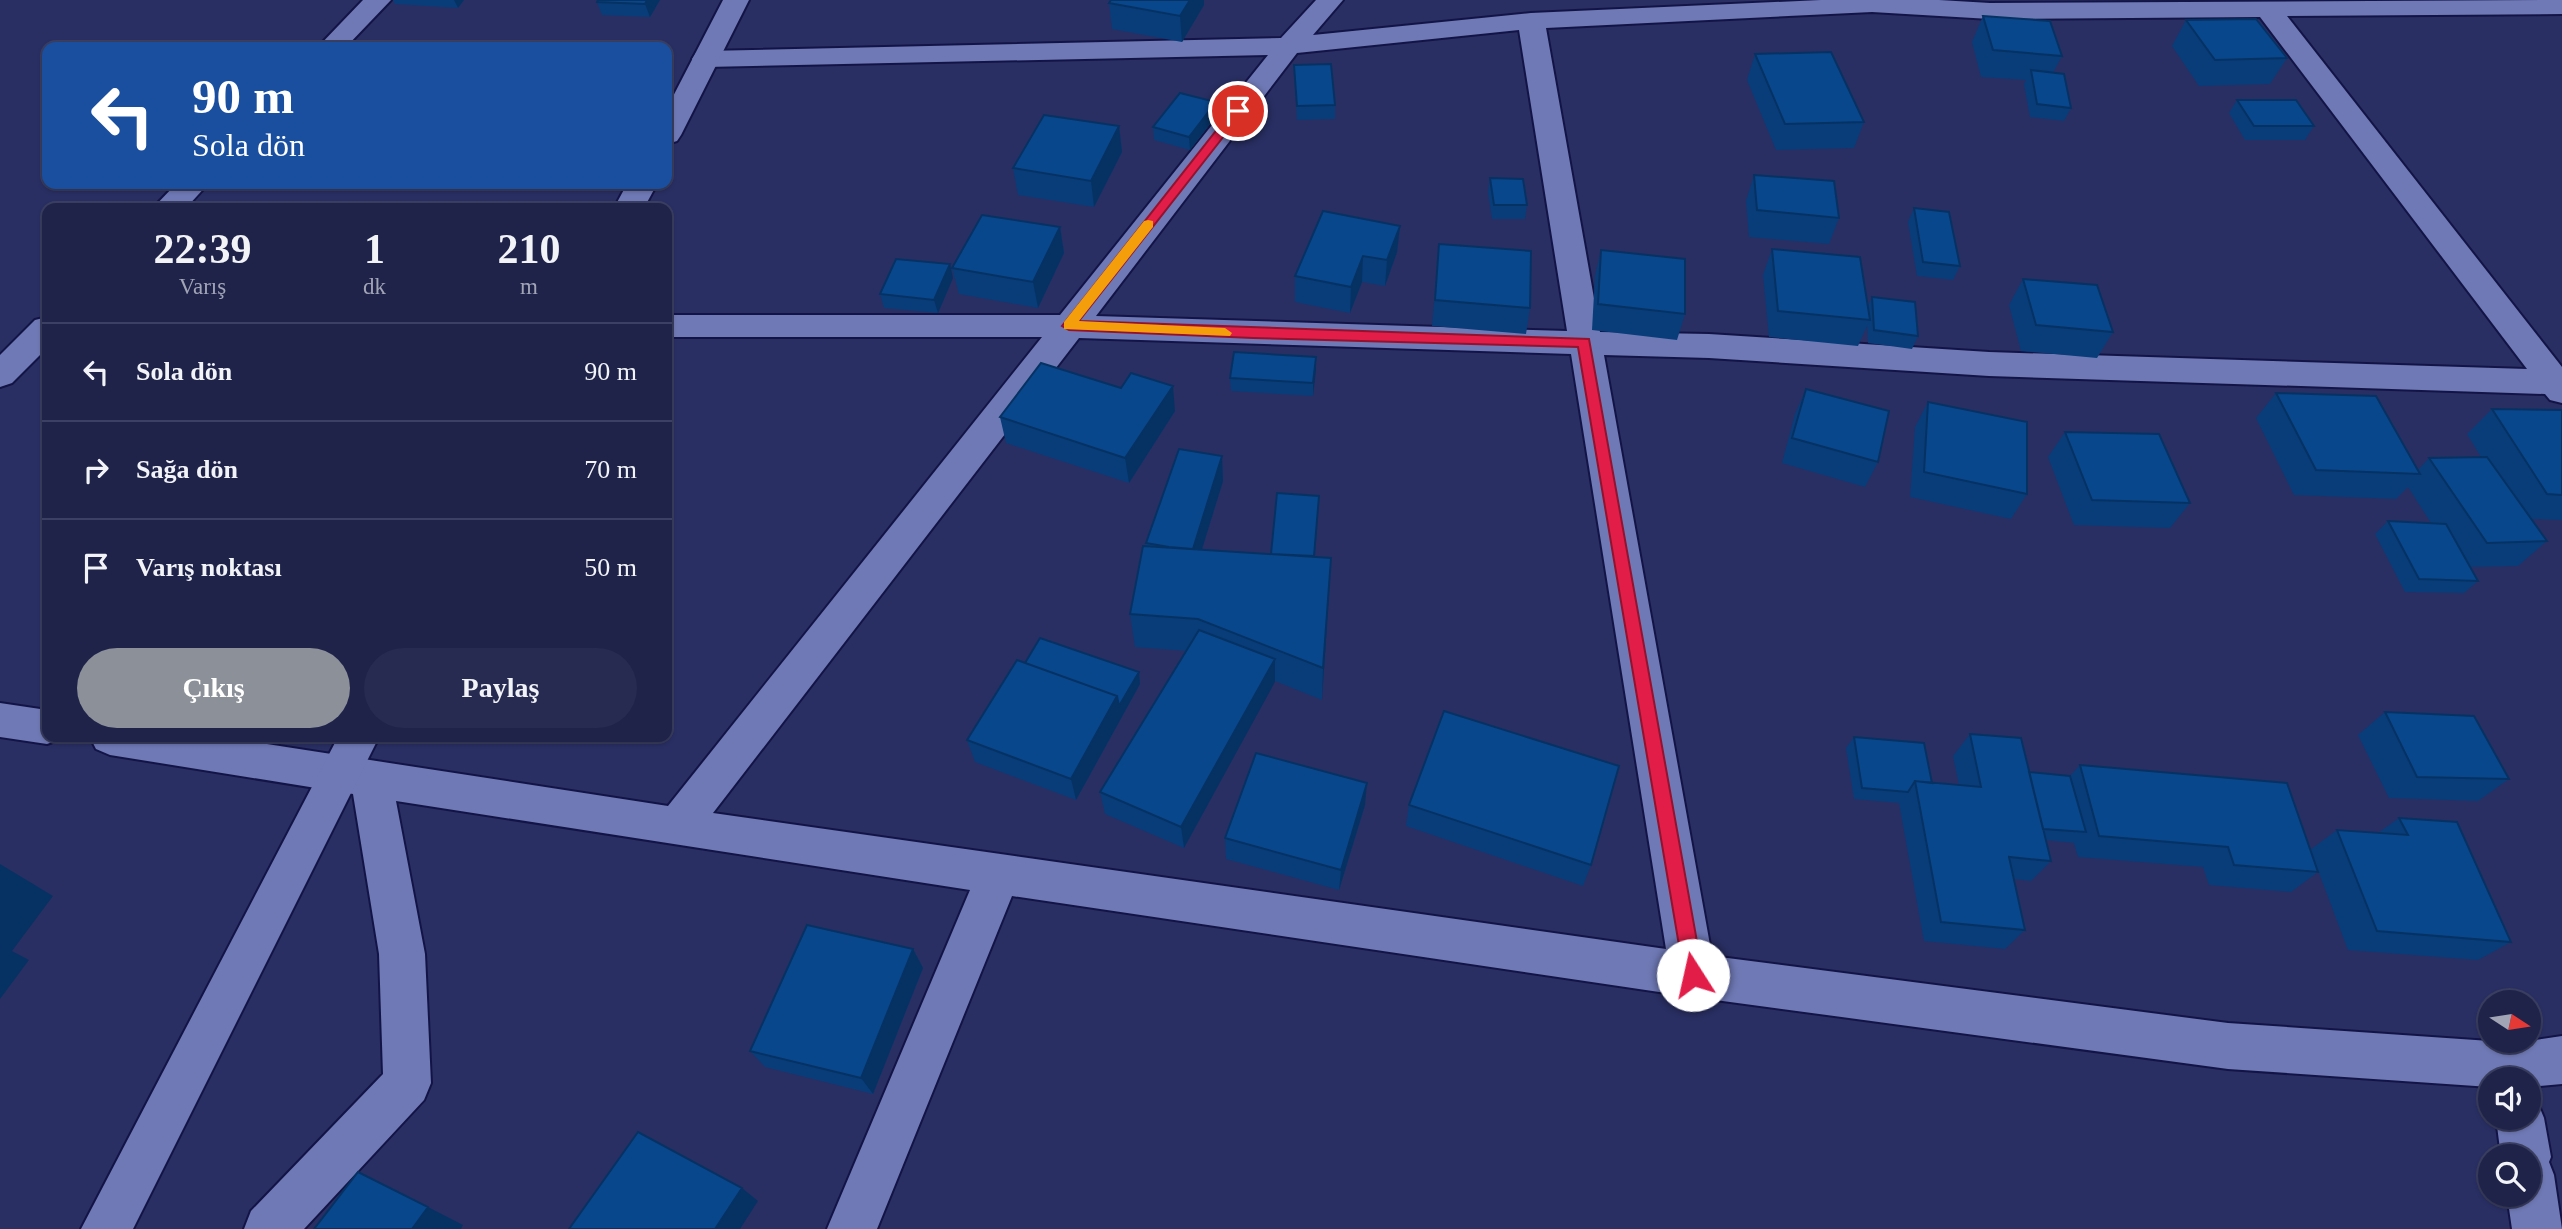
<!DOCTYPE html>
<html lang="tr">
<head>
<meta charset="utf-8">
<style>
  body { margin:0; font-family:Georgia,serif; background:#272b51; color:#f1f3f6; height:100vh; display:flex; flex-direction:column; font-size:26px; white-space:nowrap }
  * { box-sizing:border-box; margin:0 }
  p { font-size:23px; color:#a1a4b5 }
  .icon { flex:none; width:38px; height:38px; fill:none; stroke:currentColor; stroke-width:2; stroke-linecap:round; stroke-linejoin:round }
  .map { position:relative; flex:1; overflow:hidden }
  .drawer { position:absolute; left:42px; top:203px; width:630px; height:539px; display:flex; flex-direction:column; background:#1f234a; border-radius:14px; box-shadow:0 2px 5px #0004,0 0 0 2px #3c4062 }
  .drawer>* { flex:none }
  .top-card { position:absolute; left:42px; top:42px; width:630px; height:147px; border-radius:14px; box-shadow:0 2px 5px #0004,0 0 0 2px #3c4062; background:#1a4fa0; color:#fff; overflow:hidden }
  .needle { width:46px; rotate:102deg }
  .buttons { position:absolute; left:2478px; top:990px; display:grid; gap:14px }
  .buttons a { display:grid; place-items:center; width:63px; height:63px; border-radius:50%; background:#1f234a; box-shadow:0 2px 5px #0004,0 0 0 2px #3c4062; font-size:35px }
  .pin { position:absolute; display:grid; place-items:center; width:60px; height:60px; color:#fff; margin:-30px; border:4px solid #fff; border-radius:50%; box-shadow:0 2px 7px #0007 }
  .me { position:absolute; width:77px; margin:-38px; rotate:350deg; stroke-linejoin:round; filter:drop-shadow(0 0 5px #0008) }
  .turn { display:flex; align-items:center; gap:24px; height:147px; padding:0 35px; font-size:32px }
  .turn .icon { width:91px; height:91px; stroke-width:2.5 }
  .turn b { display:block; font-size:49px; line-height:60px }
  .eta { display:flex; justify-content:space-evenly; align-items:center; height:119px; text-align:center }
  .eta b { font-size:42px; font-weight:700; line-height:49px }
  .button { display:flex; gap:14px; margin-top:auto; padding:14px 35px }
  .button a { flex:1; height:80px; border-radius:42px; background:#8c9099; color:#fff; font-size:28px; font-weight:700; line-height:80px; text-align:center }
  .button a+a { background:#272b51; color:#f1f3f6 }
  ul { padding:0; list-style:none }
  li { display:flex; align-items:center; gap:21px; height:98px; padding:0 35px; border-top:2px solid #3c4062 }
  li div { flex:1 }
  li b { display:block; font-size:26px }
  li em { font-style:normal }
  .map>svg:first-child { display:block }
</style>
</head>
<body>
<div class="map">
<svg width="2562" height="1229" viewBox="0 0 2562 1229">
  <rect width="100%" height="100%" fill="#292f63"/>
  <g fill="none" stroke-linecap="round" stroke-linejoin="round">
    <defs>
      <path id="minor" d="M363,0h28l-45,47h-28z
        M1316,0h27l-30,35 218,-22 290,-13h118l51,3 572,-3v14l-275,2 275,351v36l-12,-3 -5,-6 -556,-18 -280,-18 -105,-3 108,601 516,67 262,18h39l33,-5v48l-33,3v-7h-39v7l-262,-18 -535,-72 -681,-101 -135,333h-50l143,-339 -574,-89 29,153 6,129 -7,17 -120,129h-60l7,-18 132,-137 -4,-120 -26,-160 -243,-39 -14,-6 -6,-12h131l447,69 374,-469h-375v-22h393l208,-260 -562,12 -10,-2 -4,-6 4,-6 10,-2 575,-13zM1872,12l118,7 270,-2 267,352 -538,-17 -280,-18 -109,-2 -54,-304zM1519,30l48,301 -471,-15 201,-263zM1079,338l492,16 95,595 -953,-136z
        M176,184h32l-22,24h-33z
        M47,317v31l-35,35 -12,4v-32l35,-35z
        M0,703l47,7v27h16l-2,2 -14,5 -47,-7z
        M2529,1097l8,4 7,17 7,39 -2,5 5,13 8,54h-50l-5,-34h22v-38h-28l-5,-39h33z"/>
      <path id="tertiary" d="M723,0h26l-68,135 -4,6 -10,3v-36z
        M627,184h30l-13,24h-30z
        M338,737h41l-246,492h-52z"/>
    </defs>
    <!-- minor casing -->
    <use href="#minor" stroke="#131446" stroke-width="4"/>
    <!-- tertiary casing -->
    <use href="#tertiary" stroke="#131446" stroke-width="4"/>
    <!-- minor -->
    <use href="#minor" fill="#6f79b5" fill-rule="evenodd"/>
    <!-- tertiary -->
    <use href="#tertiary" fill="#6f79b5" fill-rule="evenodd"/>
  </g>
  <!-- wall -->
  <path fill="#083d79" d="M393,0h71l-6,8 -63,-4z
    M660,0l-10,17 -48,-2 -5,-13z
    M1111,0h93v5l-22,37 -70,-13 -3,-26z
    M1983,16l79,40 -9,17 18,35 -7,13 -34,-4 -6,-33 2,-4 -45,-3 -9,-35z
    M2186,20l101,38 -17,26 -71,2 -27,-40z
    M1755,54l109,68 -10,26 -78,2 -29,-70z
    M1294,65l41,40v14l-38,1z
    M2237,100l77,26 -9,14h-60l-16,-27z
    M1216,116l-26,34 -36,-10 -1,-13z
    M1119,126l3,26 -28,55 -76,-12 -5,-27z
    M1754,175l85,43 -10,26 -80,-7 -3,-36z
    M1490,178l37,27 -2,14h-33l-4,-27z
    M1914,208l46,58 -7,14 -36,-4 -9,-54z
    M1400,226l-3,26 -12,34 -23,-4 -12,31 -55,-11v-26z
    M1060,227l4,26 -26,55 -79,-14 -7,-26z
    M1439,244l91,64 -4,26 -94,-8z
    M1772,249l96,57 4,-9 46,39 -6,13 -44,-6 -1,-17 -9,20 -89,-9 -6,-62z
    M1601,250l84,64 -8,26 -85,-10 3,-54z
    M950,264l3,14 -15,35 -54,-5 -4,-14z
    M2023,279l90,53 -16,26 -76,-7 -12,-46z
    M1316,357l-3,39 -82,-5 -1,-13z
    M1121,388l54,23 -46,72 -123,-40 -6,-26z
    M1806,389l72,73 -13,25 -83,-24 13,-49z
    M2276,393l142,77 11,-12 52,-1 -14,-23 25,-25 70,1v110l-31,-1 16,22 -29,25 -48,1 8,14 -14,12 -59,-1 -30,-58 13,-13 43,2 -23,-36 -12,12 -102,-4 -38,-77z
    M1928,402l99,92 -16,25 -101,-22 5,-70z
    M2065,432l125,71 -20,25 -96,-3 -26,-68z
    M1222,456l1,25 -21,68 69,5 47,-45 -3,48 14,34 -7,109 -47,-19 -91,167 -79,-34 -5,-22 87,-141 -52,-4 -5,-33 16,-71z
    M1025,663l114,9 1,12 -64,116 -101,-38 -8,-22z
    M2385,712l124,67 -31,22 -89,-3 -31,-63z
    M1970,734l59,38 41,4 10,-11 230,85 27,-20 41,3 21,-15 112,124 -33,18 -130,-10 -35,-93 5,15 -27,20 -82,-7 -6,-18 -125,-10 -4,-14 -28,-3 5,21 -20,20 -17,-2 11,51 -20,19 -81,-8 -25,-138 -45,-4 -8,-51 8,-11 78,46 27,2 -6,-29z
    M1365,805l-26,85 -113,-31 -1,-21z
    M1409,805l182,60 -8,21 -177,-60z
    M913,949l10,19 -50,126 -108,-27 -15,-16z"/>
  <!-- shaded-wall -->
  <path fill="#063263" d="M454,0h10l-6,8z
    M647,0h13l-10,17 -5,-13z
    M1190,0h14v5l-22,37 -2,-26z
    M1216,102v14l-26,34 -1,-13z
    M1119,126l3,26 -28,55 -3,-26z
    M1400,226l-3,26 -12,34 2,-26z
    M1060,227l4,26 -26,55 -5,-26z
    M1363,256l-1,26 -12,31 1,-26z
    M950,264l3,14 -15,35 -4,-13z
    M1316,357v13l-3,26v-13z
    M1173,386l2,25 -46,72 -4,-25z
    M1222,456l1,25 -29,94 -2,-24z
    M1331,558l-2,33 -7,109 1,-32z
    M1275,659v23l-91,166 -3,-21z
    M1139,672l1,12 -64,116 -5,-21 46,-83z
    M1367,783l-2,22 -26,85 2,-20z
    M0,864l53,32 -41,55 17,9 -29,39z
    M913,949l10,19 -50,126 -12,-16z
    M742,1188l16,13 -18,28h-25z
    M428,1207l35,18 -2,4h-49z"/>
  <!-- building -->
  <path fill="#09478d" stroke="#063263" stroke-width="2" d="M598,0h49l-2,4 -48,-2z
    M1111,0h79l-10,16 -71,-13z
    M1983,16l67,5 12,35 -69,-6z
    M2256,19l31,39 -72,2 -29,-40z
    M1831,52l33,70 -79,2 -30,-70z
    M1331,64l4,41 -38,1 -3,-41z
    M2031,70l33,4 7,34 -34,-4z
    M1180,93l36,9 -27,35 -36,-10z
    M2237,100h59l18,26h-60z
    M1044,115l75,11 -28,55 -78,-13z
    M1754,175l80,6 5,37 -82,-8z
    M1490,178l33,1 4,26h-33z
    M1914,208l35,4 11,54 -37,-4z
    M1323,211l77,15 -13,34 -24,-4 -12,31 -56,-11z
    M982,215l78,12 -27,55 -81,-14z
    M1439,244l92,7 -1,57 -95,-8z
    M1772,249l88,8 10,63 -92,-9z
    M1601,250l84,9v55l-87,-10z
    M896,259l54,5 -16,36 -54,-6z
    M2023,279l74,6 16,47 -77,-7z
    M1872,297l43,5 3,34 -44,-6z
    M1234,352l82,5 -3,26 -83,-5z
    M1041,363l80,25 10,-15 42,13 -48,72 -125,-41z
    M1806,389l83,22 -11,51 -86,-24z
    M2276,393l100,3 44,78 -104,-4z
    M1928,402l99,20v72l-103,-22z
    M2492,409l70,1v85l-15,-1z
    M2065,432l94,2 31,69 -98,-3z
    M1179,449l43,7 -29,93 -24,-2 -23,-4z
    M2487,457l60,84 -60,2 -58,-85z
    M1277,493l42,3 -5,60 -43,-2z
    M2388,521l58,3 32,57 -59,-2z
    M1143,546l188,12 -8,110 -125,-49 -68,-5z
    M1199,630l76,29 -94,168 -81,-35z
    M1040,638l99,34 -20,34 -2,-10 -92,-33z
    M1017,660l100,36 -46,83 -104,-39z
    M1444,711l175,55 -28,99 -182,-60z
    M2385,712l89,4 35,63 -92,-2z
    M1970,734l51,4 30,123 -42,-4 16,73 -84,-8 -26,-141 66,6z
    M1854,737l70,6 8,40 -17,-2 -7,11 -46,-4z
    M1256,753l111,30 -26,87 -116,-32z
    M2080,765l207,18 31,89 -84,-7 -6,-18 -129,-11z
    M2029,772l41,4 16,56 -43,-3z
    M2399,818l58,4 54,120 -134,-11 -40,-101 71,5z
    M807,925l106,24 -52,129 -111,-27z
    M638,1132l104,56 -27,41h-146z
    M358,1172l70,35 -16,22h-98z"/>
  <!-- route -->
  <path fill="#e11d48" stroke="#92132f" stroke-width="2" d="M1238,107l4,1v5l-163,208 510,18 114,636 -3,6 -7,3 -7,-3 -2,-6 -106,-628 -325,-9 -184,-8 -7,-4 172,-218z"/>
  <!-- slow -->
  <path fill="#f59e0b" d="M1148,220l5,1v6l-74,94 146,7 7,5 -2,3 -166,-7v-7l80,-101z"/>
</svg>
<div class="buttons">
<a><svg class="needle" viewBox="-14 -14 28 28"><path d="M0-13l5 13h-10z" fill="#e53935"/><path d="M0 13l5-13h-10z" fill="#a1a4b5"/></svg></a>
<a><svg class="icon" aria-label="sound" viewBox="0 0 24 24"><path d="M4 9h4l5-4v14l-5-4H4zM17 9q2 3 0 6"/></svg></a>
<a><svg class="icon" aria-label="search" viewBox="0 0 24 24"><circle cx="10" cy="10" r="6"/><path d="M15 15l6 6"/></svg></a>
</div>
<div class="pin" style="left:1238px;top:111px;background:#d93025"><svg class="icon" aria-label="arrive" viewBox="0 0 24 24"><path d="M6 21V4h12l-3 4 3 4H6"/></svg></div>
<svg class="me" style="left:1693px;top:975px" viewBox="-20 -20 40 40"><circle r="19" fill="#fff"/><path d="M0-13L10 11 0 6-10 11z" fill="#e11d48"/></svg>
<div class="top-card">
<div class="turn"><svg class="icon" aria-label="left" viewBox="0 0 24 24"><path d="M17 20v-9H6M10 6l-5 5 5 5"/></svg><div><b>90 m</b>Sola dön</div></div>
</div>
<section class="drawer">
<div class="eta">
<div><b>22:39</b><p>Varış</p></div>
<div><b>1</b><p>dk</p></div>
<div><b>210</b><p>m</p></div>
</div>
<ul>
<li><svg class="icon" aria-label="left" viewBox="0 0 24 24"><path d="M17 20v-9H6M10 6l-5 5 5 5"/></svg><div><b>Sola dön</b></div><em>90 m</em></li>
<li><svg class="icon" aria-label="right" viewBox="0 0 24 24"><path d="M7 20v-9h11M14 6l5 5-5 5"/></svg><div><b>Sağa dön</b></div><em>70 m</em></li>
<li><svg class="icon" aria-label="arrive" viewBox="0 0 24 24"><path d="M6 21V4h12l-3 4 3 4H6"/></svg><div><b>Varış noktası</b></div><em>50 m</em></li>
</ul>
<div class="button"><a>Çıkış</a><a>Paylaş</a></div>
</section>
</div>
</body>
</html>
